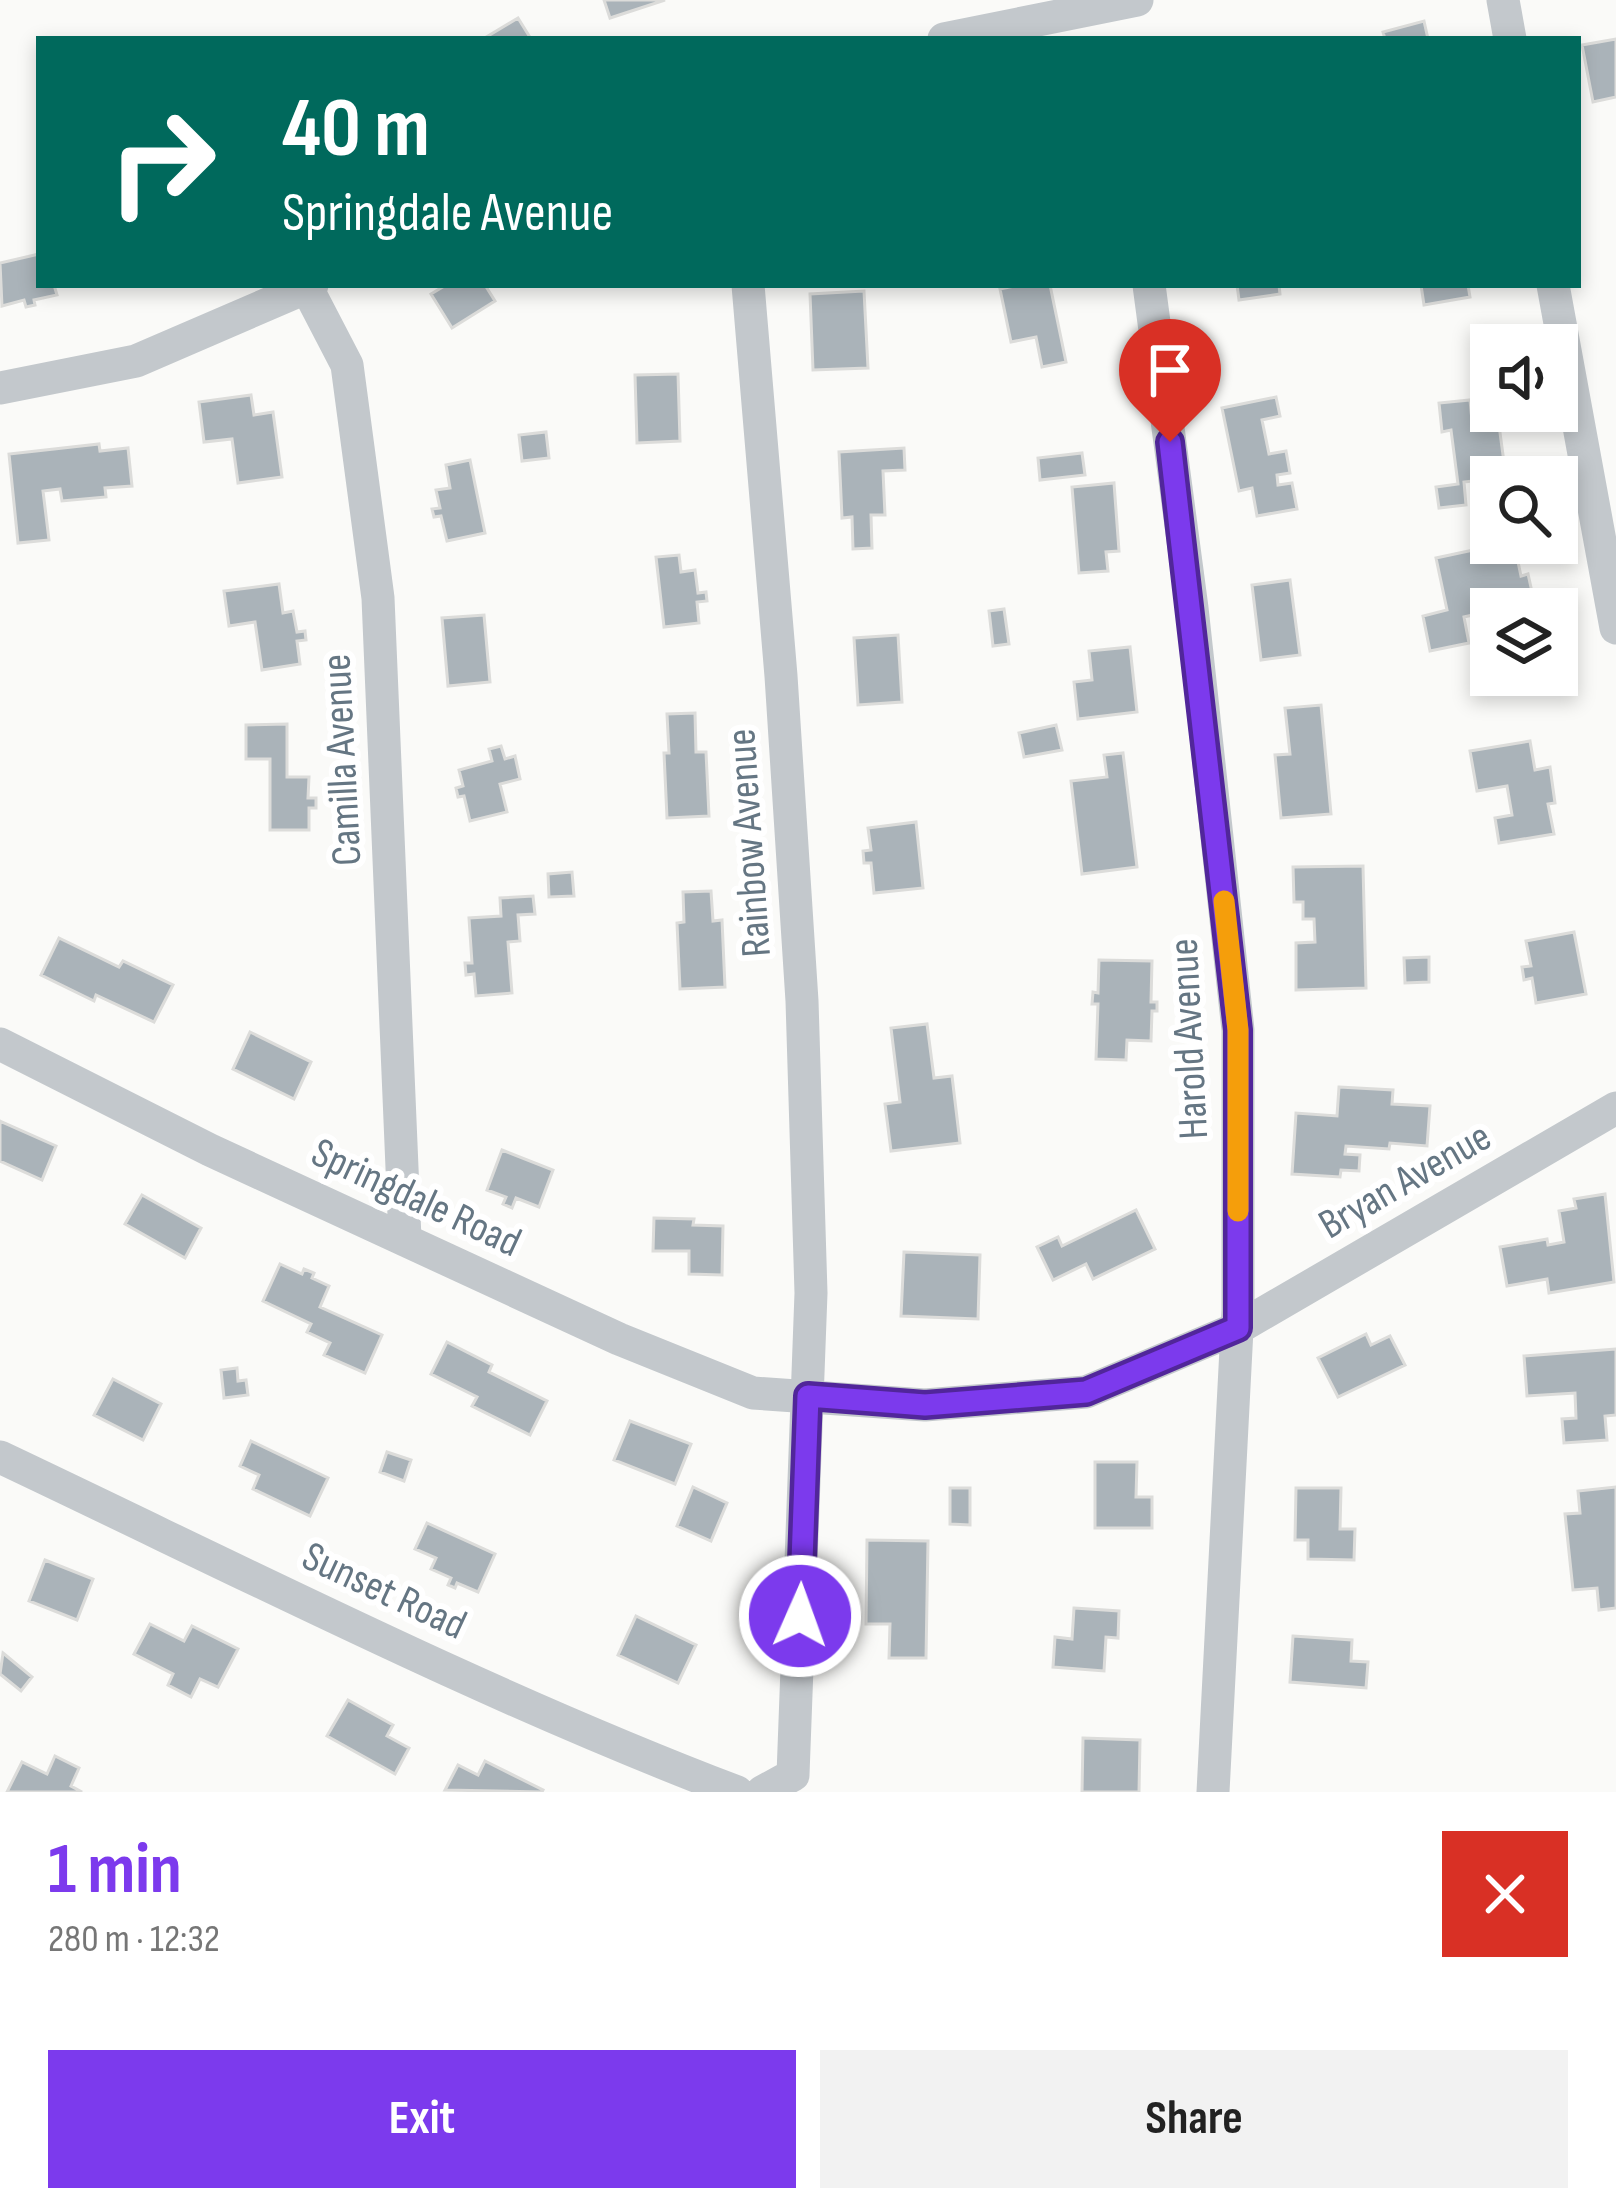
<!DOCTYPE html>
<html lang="en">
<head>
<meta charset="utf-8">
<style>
  body { margin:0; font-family:"Sofia Sans Condensed",sans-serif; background:#f2f2f2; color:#222; height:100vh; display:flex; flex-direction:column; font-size:45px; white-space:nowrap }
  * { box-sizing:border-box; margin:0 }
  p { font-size:39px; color:#767676 }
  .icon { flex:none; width:66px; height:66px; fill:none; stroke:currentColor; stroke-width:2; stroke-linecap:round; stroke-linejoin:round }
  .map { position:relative; height:1792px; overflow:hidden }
  .sheet { display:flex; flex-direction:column; background:#fff; flex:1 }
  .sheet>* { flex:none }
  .guide { position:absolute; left:36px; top:36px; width:1545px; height:252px; border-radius:0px; box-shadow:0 6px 18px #0003; background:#00695c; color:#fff; overflow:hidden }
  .controls { position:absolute; left:1470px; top:324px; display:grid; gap:24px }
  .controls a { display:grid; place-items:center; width:108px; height:108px; border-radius:0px; background:#fff; box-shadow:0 6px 18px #0003; font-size:60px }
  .pin { position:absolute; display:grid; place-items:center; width:102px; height:102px; color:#fff; margin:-123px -51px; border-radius:50% 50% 50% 0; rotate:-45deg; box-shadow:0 0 12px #0007 }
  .pin .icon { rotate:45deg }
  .me { position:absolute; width:132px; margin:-66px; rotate:2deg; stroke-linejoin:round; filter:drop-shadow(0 0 9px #0008) }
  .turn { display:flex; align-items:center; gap:42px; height:252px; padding:0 48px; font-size:54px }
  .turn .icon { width:156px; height:156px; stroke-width:2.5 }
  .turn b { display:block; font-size:84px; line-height:102px }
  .round { display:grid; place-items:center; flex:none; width:126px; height:126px; border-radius:0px; background:#f2f2f2 }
  .overview { display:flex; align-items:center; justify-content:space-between; height:204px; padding:0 48px }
  h1 { font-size:72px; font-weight:700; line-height:90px; color:#7c3aed }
  .primary-button { display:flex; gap:24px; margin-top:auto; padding:24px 48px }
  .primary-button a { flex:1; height:138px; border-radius:0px; background:#7c3aed; color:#fff; font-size:48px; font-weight:700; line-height:138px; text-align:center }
  .primary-button a+a { background:#f2f2f2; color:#222 }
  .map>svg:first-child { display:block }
</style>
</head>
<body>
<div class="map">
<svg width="1616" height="1792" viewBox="0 0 1616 1792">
  <rect width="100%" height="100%" fill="#fafaf8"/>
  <!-- building -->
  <path fill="#aab3b9" stroke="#dcdcda" stroke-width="3" d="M604,0h61l-55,18z
    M518,18l13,21h-48z
    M1424,21l4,18h-43l-2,-7z
    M1616,39v58l-23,5 -11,-57z
    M39,254v31h15l3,10 -23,5 1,5 -9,2 -2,-7 -22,6 -2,-43z
    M446,285h39l10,16 -43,27 -21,-34z
    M1019,285h31l16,77 -24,5 -6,-30 -25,5 -11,-53z
    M1237,285h42l1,9 -41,6z
    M1421,285h47l2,12 -46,8z
    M864,291l4,77 -55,2 -3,-76z
    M678,374l2,67 -43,2 -2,-68z
    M251,395l3,20 19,-3 9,65 -44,6 -6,-44 -28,3 -5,-40z
    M1276,397l4,19 -18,4 7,34 17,-3 4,22 -13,2 1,10 14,-2 5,26 -40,7 -5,-28 -13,3 -17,-83z
    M1470,400l2,21 26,-3 8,59 -42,5 2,23 -27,3 -3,-21 22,-3 -7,-54 -9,2 -3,-29z
    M546,432l3,26 -27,3 -3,-26z
    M99,444l1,7 28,-3 4,38 -27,2 1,9 -44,4 -2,-12 -17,2 6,49 -31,3 -9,-89z
    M904,448l1,22 -22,1 2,44h-14l1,33 -19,1 -1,-32 -10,1 -3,-66z
    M1082,453l3,22 -45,5 -2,-22z
    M470,460l15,73 -38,8 -6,-25 -7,1 -2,-8 8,-1 -4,-18 14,-2 -4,-23z
    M1114,483l5,68 -13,1 2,19 -29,2 -7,-86z
    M1506,543h8l7,33 7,-2 6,27 -70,16 5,26 -39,8 -7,-35 24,-6 -11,-52z
    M679,555l2,17 14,-2 3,23 8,-1 1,9 -10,1 2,21 -35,4 -8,-70z
    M1290,580l10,75 -39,5 -9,-75z
    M279,584l4,29 10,-2 4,21 8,-1 1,9 -9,1 3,23 -38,6 -7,-48 -26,4 -5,-35z
    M1004,609l5,35 -16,2 -4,-35z
    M484,615l6,67 -42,4 -6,-68z
    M898,635l4,67 -44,3 -4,-67z
    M1130,647l7,65 -59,7 -4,-37 18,-2 -3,-29z
    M1321,705l10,109 -50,4 -6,-63 15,-1 -5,-46z
    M695,713l1,39h10l3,64 -42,2 -3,-65h5l-2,-39z
    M287,724v53h22l-1,21h8v10h-7v22h-39v-71h-24v-34z
    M1056,725l6,25 -38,7 -5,-24z
    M1530,741l5,29 15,-3 5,36 -7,1 6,30 -55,9 -4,-25 17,-3 -5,-29 -30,5 -7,-40z
    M501,746l4,13 10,-3 5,23 -20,5 7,28 -37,9 -6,-25 -6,1 -2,-9 7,-2 -4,-16 33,-9 -3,-12z
    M1123,753l14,114 -55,7 -11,-93 36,-4 -3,-22z
    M916,822l7,66 -49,5 -3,-30h-7l-1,-12 8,-1 -3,-22z
    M1363,866l3,122 -70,2v-47l19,-1 -1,-23h-11v-17h-9l-1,-35z
    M572,872l2,24 -25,1 -1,-23z
    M711,891l2,30 9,-1 3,67 -45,2 -3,-66 7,-1 -1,-30z
    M533,896l2,18 -17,1 2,26 -12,1 4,51 -36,3 -2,-22 -8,1 -1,-12h7l-3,-45 32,-2 -1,-18z
    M1574,932l12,62 -50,9 -4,-25 -8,2 -2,-13 9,-1 -5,-25z
    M59,938l60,29 4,-6 50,24 -19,37 -58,-27 -2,6 -53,-26z
    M1429,957v25l-24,1 -1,-25z
    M1099,960l53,1 -1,41h6v9h-5l-1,30 -24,-1 -1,20 -30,-1 2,-55h-6l1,-12 5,1z
    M927,1024l7,54 18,-2 8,67 -69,8 -6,-47 15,-2 -9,-74z
    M250,1032l61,30 -17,37 -61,-30z
    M1339,1087l54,3 -1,14 38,2 -3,40 -37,-3 -1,6 -43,-3 -1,8 15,1 -1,16 -18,-1 -1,7 -48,-3 4,-61 41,3z
    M0,1121l56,25 -14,34 -42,-19z
    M502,1150l51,20 -14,37 -23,-9 -4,10 -9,-4 3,-7 -19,-7z
    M1605,1194l9,88 -65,11 -2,-14 -40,7 -7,-39 47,-8 1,6 16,-3 -5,-31 17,-3 -2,-9z
    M142,1195l59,33 -16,30 -60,-34z
    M1136,1210l19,39 -62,30 -7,-15 -33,16 -16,-33 21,-10 4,9z
    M654,1218l40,1 -1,6 30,1 -1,49 -33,-1v-23h-36z
    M904,1252l76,3 -2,64 -77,-3z
    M280,1264l22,10 2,-5 10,4 -2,5 17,8 -9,21 62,28 -17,38 -41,-18 6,-12 -23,-11 4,-8 -48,-23z
    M1366,1334l5,11 19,-9 15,29 -67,32 -20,-39z
    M447,1342l45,23 -3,7 58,29 -17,34 -58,-29 5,-9 -46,-23z
    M1616,1349v66l-11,1 2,24 -43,3 -2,-24 14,-1 -1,-25 -48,3 -3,-40z
    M237,1368l1,13 8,-1 2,15 -24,3 -3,-28z
    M113,1379l48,25 -18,36 -49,-25z
    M630,1421l61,23 -16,40 -61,-24z
    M251,1441l77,37 -18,38 -57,-27 6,-14 -19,-9z
    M387,1452l24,8 -7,21 -24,-9z
    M1095,1462h42l-1,35h16v31h-57z
    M693,1487l34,16 -16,38 -34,-15z
    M1616,1487v121l-17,2 -2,-22 -24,2 -8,-76 15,-1 -2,-22z
    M950,1488h20v37l-20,-1z
    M1296,1488h45l-1,41h15l-1,31 -46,-1v-19h-13z
    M427,1523l68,31 -17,38 -21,-9 -2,5 -7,-3 3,-7 -20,-9 5,-11 -21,-9z
    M867,1540l61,1 -2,117h-37l1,-34h-24z
    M45,1560l48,19 -16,41 -48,-19z
    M1074,1608l45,3 -1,27 -12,-1 -2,34 -51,-4 2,-30 17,2z
    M636,1616l60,29 -18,38 -60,-28z
    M150,1624l34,17 8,-15 46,23 -20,38 -18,-8 -9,18 -23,-12 5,-11 -39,-20z
    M1293,1636l59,4 -1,21 17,1 -2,26 -76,-6z
    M3,1653l29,24 -11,14 -21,-17z
    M348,1700l45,25 -6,11 22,12 -14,26 -68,-38z
    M1083,1738l57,2 -1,52h-57z
    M55,1756l24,12 -8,18 11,6h-75l15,-30 25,12z
    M485,1761l58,29 -1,2 -97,-2 13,-25 20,10z"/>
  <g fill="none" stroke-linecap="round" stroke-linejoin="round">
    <!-- street -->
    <path stroke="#c3c8cc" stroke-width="33" d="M1503,0l7,39
      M944,39l193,-39
      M748,285l33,391 21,325 9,292 -18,482 -31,17
      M1149,285l43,323 46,422v280l-25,482
      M1553,285l63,343
      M307,288l40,77 31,233 27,641
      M0,388l136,-27 176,-76
      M0,1044l210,106 409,189 134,54 172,12 161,-13 152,-64 378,-220
      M0,1457c243,115 485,239 737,335"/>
  </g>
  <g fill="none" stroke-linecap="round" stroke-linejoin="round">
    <defs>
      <path id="route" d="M800,1616l8,-220 117,9 161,-13 152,-64v-298l-68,-588"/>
    </defs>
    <!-- route casing -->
    <use href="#route" stroke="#51269a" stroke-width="30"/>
    <!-- route -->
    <use href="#route" stroke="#7c3aed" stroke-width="21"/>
    <!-- slow -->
    <path stroke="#f59e0b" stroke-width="21" d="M1224,901l14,129v181"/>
  </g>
  <g text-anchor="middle" stroke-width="12" stroke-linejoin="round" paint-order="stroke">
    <!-- street labels -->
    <g font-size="42" fill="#657683" stroke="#fff">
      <text transform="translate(340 760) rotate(-93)" y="15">Camilla Avenue</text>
      <text transform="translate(747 843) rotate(-94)" y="15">Rainbow Avenue</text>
      <text transform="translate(1187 1039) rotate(-93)" y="15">Harold Avenue</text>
      <text transform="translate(1404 1179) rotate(-30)" y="15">Bryan Avenue</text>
      <text transform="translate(417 1196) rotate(25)" y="15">Springdale Road</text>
      <text transform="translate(385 1589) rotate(25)" y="15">Sunset Road</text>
    </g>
  </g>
</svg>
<div class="controls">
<a><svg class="icon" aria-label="sound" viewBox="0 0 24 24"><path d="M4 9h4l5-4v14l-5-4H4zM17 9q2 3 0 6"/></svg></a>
<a><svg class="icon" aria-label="search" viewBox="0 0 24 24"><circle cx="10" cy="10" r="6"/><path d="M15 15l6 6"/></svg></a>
<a><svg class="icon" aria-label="layers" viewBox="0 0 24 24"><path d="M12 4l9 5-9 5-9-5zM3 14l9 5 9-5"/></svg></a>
</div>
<div class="pin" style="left:1170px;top:442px;background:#d93025"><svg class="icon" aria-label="arrive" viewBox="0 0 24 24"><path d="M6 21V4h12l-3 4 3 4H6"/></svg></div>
<svg class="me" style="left:800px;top:1616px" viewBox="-20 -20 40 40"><circle r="17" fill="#7c3aed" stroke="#fff" stroke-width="3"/><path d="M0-11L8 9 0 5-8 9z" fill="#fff"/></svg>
<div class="guide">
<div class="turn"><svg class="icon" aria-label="right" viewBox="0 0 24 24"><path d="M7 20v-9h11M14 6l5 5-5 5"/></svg><div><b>40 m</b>Springdale Avenue</div></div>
</div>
</div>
<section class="sheet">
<div class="overview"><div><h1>1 min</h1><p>280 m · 12:32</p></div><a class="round" style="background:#d93025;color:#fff"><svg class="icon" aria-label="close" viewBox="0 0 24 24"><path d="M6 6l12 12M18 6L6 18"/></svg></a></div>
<div class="primary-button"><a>Exit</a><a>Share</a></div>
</section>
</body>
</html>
